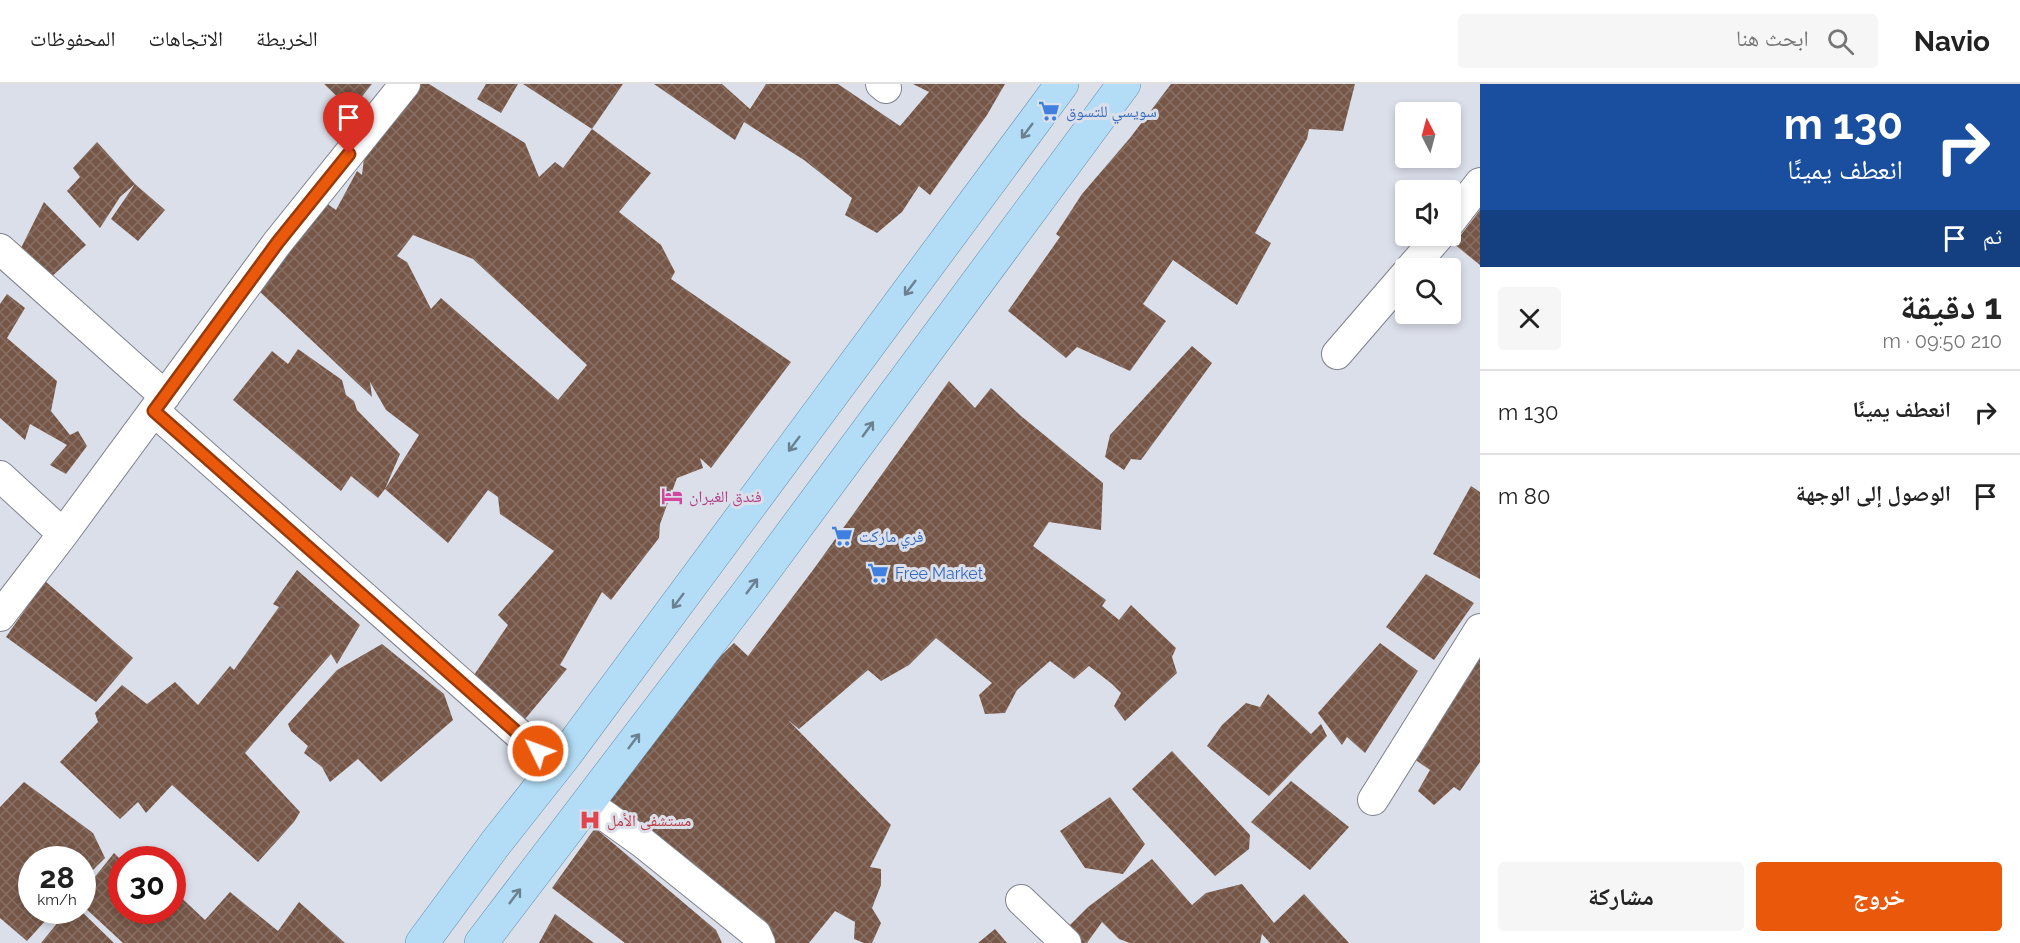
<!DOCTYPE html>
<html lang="ar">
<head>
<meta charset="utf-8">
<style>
  body { margin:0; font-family:Raleway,"Noto Naskh Arabic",sans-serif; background:#f6f6f6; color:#222; direction:rtl; height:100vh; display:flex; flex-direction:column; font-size:22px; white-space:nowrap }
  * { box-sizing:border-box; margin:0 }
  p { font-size:20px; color:#767676 }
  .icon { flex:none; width:33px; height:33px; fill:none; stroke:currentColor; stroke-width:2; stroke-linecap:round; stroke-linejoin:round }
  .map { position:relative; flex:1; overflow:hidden; direction:ltr }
  .panel { display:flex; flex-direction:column; background:#fff; width:540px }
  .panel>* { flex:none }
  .hud { background:#1a4fa0; color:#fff; overflow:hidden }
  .needle { width:39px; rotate:354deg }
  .controls { position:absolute; left:1395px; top:18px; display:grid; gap:12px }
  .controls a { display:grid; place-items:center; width:66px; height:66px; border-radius:6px; background:#fff; box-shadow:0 3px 9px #0003; font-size:30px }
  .speed { position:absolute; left:18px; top:762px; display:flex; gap:12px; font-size:30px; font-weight:700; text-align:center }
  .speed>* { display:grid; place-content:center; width:78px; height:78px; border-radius:50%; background:#fff; box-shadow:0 3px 9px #0003; line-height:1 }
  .speed small { font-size:15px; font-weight:400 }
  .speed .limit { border:9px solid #d22; background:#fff; color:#111 }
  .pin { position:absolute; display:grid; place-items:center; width:51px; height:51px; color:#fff; margin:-62px -26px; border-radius:50% 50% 50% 0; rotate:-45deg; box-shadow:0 0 6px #0007 }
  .pin .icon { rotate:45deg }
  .me { position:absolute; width:66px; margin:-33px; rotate:312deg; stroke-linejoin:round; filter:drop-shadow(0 0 4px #0008) }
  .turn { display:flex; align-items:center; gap:21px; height:126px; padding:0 18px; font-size:27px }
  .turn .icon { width:78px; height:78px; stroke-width:2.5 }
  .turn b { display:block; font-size:42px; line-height:51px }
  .then { display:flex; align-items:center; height:57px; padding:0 18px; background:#0003; gap:12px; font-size:22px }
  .round { display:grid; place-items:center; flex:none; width:63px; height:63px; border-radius:6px; background:#f6f6f6 }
  .summary { display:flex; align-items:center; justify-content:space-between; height:102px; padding:0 18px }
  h1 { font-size:36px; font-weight:700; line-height:45px }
  .primary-button { display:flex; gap:12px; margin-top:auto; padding:12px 18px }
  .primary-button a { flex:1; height:69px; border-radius:6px; background:#ea580c; color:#fff; font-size:24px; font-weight:700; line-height:69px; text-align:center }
  .primary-button a+a { background:#f6f6f6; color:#222 }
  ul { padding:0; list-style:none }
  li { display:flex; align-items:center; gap:18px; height:84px; padding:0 18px; border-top:2px solid #e0e0e0 }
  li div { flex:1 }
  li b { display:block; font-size:22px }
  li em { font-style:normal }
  header { display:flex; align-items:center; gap:36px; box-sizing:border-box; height:84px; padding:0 30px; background:#fff; border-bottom:2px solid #e0e0e0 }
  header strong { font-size:28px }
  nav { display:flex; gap:33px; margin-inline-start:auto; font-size:21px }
  .search { width:420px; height:54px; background:#f6f6f6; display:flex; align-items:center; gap:15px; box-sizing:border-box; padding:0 21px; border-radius:6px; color:#767676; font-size:22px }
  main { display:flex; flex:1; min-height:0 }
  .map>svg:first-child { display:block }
</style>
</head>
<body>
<header>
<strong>Navio</strong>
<div class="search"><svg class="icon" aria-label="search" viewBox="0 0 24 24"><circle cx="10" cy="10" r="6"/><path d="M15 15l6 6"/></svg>ابحث هنا</div>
<nav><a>الخريطة</a><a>الاتجاهات</a><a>المحفوظات</a></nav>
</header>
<main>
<section class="panel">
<div class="hud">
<div class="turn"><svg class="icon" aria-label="right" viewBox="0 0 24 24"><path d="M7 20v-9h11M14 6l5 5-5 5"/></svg><div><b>130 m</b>انعطف يمينًا</div></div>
<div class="then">ثم<svg class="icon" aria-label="arrive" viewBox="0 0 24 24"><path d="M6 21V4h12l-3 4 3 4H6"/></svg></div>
</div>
<div class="summary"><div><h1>1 دقيقة</h1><p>210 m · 09:50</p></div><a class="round"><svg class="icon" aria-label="close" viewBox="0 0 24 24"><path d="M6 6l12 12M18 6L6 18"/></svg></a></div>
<ul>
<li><svg class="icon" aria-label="right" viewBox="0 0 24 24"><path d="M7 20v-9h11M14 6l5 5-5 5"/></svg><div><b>انعطف يمينًا</b></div><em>130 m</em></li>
<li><svg class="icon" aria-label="arrive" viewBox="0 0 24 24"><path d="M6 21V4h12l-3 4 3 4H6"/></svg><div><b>الوصول إلى الوجهة</b></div><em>80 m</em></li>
</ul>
<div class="primary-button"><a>خروج</a><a>مشاركة</a></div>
</section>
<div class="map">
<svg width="1480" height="859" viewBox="0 0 1480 859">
  <defs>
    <pattern id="building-cross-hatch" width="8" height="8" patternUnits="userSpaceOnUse" patternTransform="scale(1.5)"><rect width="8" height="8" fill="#765747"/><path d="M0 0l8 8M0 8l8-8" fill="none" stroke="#887065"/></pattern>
  </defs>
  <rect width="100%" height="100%" fill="#dbdfea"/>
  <!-- building -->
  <path fill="url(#building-cross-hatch)" fill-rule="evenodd" d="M324,0h48l-21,26z
    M413,0h16l96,59 14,34 16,-15 8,6 29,-39 59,44 -32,39 42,33 14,27 -4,7 120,83 -80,106 -11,-10 3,10 -26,10 -17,46 -1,14 -48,62 -9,-8 -42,73 7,4 -47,56 -48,-47 36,-53 -10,-10 56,-64 -54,-37 -2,-17 -10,-7 -40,53 -63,-54 34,-54 -33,-25 -16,-28 2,15 -115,-108 69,-86 10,7 21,-39 5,4 3,-26zM413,151l60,24 114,106 -29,35 -117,-102 -10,11 -24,-47 -10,-6z
    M486,0h32l-17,29 -24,-14z
    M523,0h100l-31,45z
    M654,0h68l28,25 16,-25h72l62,42 29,-34 -16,-8h92l-18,31 -57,80 -11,-9 -17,26 -25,21 -32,-18 7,-17 -48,-38 -60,-38 -9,18z
    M1171,0h184l-12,47 -34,-2 -2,10 -52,94 16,10 -34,62 -64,-45 -30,44 23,17 -36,50 -53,-24 -11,11 -58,-47 52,-74 -4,-3 26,-40 48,-56z
    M97,58l38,42 -15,13 -20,31 -33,-37 13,-14 -7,-9z
    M135,100l30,26 -27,31 -27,-22z
    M44,118l42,43 -39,36 -29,-27z
    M1480,126v55l-26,-21z
    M7,210l18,14 -18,30 50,43 -6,30 19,24 8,-4 9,15 -21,28 -16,-9 17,-20 -37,-21 -5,16 -25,-22v-114z
    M1192,262l20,17 -71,97 -10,-1 -7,11 -19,-13 5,-22z
    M298,265l44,31 4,15 8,6 3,9 43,44 -15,35 -7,9 -27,-22 -10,15 -108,-91 39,-49 16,13z
    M949,297l26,27 16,-20 30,28 82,67 -2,47 -52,-8 -16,24 73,54 -4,6 17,14 12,-15 45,43 -4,9 5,16 -52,48 -11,-15 7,-13 -9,-9 -23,-18 -15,13 -24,-18 -33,29 -12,23 -20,1 -6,-19 13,-12 -56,-45 -27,27 -28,16 -13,-11 -69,59 -11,-9 103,105 -21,42 11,2v16l-9,23 9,15 -9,20h-8l-10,-4 1,-17 -20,-11 -26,32h-35l-172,-150 70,-89 62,-61 14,13 65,-86z
    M1471,402l9,6v87l-47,-25z
    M297,486l63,55 -23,39 -6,-10 -86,99 55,59 -6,10 -36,40 -86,-77 -26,28 -8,-11 -18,17 -60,-57 38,-40 -3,-9 27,-28 25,19 28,-22 23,23 32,-39 4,4 45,-63 -6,-3z
    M1426,490l48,29 -40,57 -48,-33z
    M45,497l88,77 -37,44 -90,-65z
    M1380,559l38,28 -53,82 -18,-16 -5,8 -24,-32z
    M382,560l62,50 9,26 -72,62 -23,-23 -28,23 -8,-15 -18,-14 4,-7 -17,-15 -3,-7 49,-54z
    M1480,568v110l-20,29 -6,-4 -20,18 -16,-14 12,-21 -23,-16z
    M1268,610l43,40 10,-10 6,12 -58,60 -62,-50 15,-21 24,-22 14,4z
    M1172,667l78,84 -1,14 -34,27 -83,-87z
    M1291,697l58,46 -39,43 -59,-48z
    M24,698l69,51 12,25 -23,23v-21h-50v50h23l-28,31 -27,-23v-111z
    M1110,713l35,47 -22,30 -38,-6 -25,-37z
    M595,744l121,102 6,13h-97l-73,-55z
    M114,769l8,8v49h50v-21l33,31 25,-28 48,39 21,-29 46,41h-222l-41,-38v-12z
    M1152,775l40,46 14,-12 36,-9 32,39 30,-29 45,49h-79l-8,-9 -2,9h-130l-11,-4 -17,-17 -15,21h-13l-12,-10 26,-26z
    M68,826h12l34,33h-73z
    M555,830l39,29h-55z
    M995,845l12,14h-29z"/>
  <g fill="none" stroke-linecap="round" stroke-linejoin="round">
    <defs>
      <path id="minor" d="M881,0l5,4
        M1450,138l30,-39
        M0,165l165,147
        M1411,184l28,-32
        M1337,270l69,-80
        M154,327l402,356
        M0,392l63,58
        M0,532l63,-82 215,-292 127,-158
        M1373,716l107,-171
        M587,719l56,40 113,91 4,9
        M1021,816l45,43"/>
      <path id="major" d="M422,859l73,-99 71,-90 496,-670
        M481,859l274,-360 369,-499"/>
    </defs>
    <!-- minor casing -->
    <use href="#minor" stroke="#7f828d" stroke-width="32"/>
    <!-- major casing -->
    <use href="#major" stroke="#5f8dac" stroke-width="34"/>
    <!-- minor -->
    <use href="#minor" stroke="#fff" stroke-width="30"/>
    <!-- major -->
    <use href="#major" stroke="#b3ddf7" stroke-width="33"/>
  </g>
  <!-- one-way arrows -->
  <defs><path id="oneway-shaft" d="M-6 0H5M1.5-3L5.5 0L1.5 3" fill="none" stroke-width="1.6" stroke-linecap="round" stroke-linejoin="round" transform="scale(1.5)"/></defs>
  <g stroke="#6b8090">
    <use href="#oneway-shaft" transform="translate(1027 47) rotate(127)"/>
    <use href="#oneway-shaft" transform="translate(910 204) rotate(127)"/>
    <use href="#oneway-shaft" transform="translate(868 345) rotate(-54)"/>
    <use href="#oneway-shaft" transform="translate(794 360) rotate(127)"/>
    <use href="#oneway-shaft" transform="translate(752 502) rotate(-53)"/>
    <use href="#oneway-shaft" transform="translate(678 517) rotate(127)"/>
    <use href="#oneway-shaft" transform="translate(634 657) rotate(-53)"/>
    <use href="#oneway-shaft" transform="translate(515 812) rotate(-53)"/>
  </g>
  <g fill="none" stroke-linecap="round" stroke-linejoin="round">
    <defs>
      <path id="route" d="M349,70l-71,88 -124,169 384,340"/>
    </defs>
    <!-- route casing -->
    <use href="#route" stroke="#983908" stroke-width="15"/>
    <!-- route -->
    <use href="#route" stroke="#ea580c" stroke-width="10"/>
  </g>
  <!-- icons -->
  <defs>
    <symbol id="supermarket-bare" viewBox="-9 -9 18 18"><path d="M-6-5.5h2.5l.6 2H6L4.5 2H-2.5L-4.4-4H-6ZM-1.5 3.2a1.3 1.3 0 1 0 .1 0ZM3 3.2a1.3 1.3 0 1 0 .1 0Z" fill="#3f7fe0" stroke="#dbdfea" stroke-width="2.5" paint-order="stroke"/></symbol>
    <symbol id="hotel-bare" viewBox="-9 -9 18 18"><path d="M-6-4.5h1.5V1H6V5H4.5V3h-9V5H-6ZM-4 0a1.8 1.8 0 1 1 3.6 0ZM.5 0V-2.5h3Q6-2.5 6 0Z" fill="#d1479c" stroke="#dbdfea" stroke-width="2.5" paint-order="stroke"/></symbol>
    <symbol id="hospital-bare" viewBox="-9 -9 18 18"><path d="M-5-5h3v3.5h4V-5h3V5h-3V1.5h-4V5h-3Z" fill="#e0444e" stroke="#dbdfea" stroke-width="2.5" paint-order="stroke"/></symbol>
  </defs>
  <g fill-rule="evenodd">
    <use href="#supermarket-bare" x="1034" y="12" width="30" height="30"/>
    <use href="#hotel-bare" x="657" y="397" width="30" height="30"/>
    <use href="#supermarket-bare" x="827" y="437" width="30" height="30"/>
    <use href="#supermarket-bare" x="863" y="474" width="30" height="30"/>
    <use href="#hospital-bare" x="575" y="721" width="30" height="30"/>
  </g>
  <g text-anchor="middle" stroke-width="6" stroke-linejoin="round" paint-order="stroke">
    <!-- shop labels -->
    <g font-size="16" fill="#366cbe" stroke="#dbdfea" text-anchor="start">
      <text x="1066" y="33">سويسي للتسوق</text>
      <text x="859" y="458">فري ماركت</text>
      <text x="895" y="495">Free Market</text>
    </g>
    <!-- hotel labels -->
    <g font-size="16" fill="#b23c85" stroke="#dbdfea" text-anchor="start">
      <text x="689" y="418">فندق الغيران</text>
    </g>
    <!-- health labels -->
    <g font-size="16" fill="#be3a42" stroke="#dbdfea" text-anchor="start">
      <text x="607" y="742">مستشفى الأمل</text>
    </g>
  </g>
</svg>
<div class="controls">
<a><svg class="needle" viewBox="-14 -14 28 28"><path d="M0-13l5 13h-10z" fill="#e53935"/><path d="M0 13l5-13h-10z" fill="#767676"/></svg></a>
<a><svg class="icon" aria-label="sound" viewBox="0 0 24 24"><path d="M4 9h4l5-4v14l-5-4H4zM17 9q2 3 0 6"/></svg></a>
<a><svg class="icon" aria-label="search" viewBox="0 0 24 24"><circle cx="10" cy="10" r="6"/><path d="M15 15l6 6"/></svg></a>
</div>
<div class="speed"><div>28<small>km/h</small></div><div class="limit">30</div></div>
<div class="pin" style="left:349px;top:70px;background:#d93025"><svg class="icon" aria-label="arrive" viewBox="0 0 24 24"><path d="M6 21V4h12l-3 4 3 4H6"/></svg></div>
<svg class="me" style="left:538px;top:667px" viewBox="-20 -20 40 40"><circle r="17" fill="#ea580c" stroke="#fff" stroke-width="3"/><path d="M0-11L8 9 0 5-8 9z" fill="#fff"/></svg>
</div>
</main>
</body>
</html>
